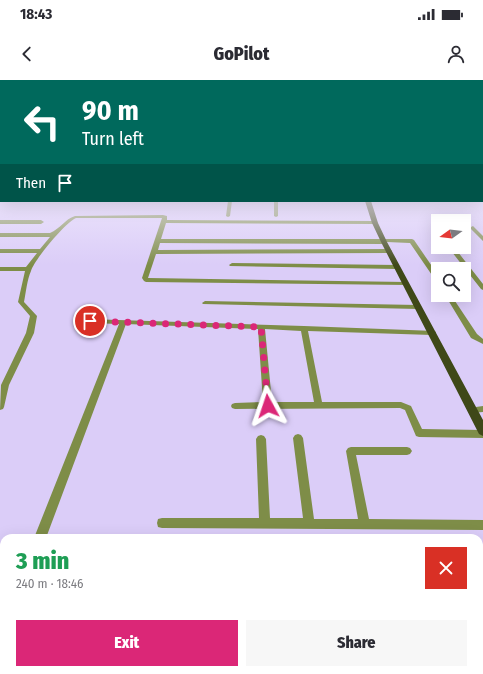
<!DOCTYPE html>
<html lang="en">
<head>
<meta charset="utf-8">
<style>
  body { margin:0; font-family:"Fira Sans Condensed",sans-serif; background:#f7f7f7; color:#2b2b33; height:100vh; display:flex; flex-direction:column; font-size:15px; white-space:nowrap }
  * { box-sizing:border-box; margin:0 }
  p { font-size:13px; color:#7c7c81 }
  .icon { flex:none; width:22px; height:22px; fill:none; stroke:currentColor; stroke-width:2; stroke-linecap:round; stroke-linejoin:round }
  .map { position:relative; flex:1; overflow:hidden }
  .side { position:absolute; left:0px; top:454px; width:483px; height:140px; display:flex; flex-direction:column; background:#fff; border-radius:12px 12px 0 0; box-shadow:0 4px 16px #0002 }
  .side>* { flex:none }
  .banner { position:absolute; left:0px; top:0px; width:483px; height:122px; box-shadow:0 4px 16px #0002; background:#00695c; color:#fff; overflow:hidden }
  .needle { width:26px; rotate:255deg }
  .tools { position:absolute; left:431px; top:134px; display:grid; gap:8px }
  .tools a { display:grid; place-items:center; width:40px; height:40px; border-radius:0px; background:#fff; box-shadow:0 4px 16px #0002; font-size:20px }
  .pin { position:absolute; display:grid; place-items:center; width:34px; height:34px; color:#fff; margin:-17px; border:2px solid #fff; border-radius:50%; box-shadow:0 1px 4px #0007 }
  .me { position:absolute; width:44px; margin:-22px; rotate:355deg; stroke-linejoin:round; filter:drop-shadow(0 0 3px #0008) }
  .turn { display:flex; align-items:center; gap:14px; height:84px; padding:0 16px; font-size:18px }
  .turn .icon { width:52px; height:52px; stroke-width:2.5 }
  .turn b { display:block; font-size:28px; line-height:34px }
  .then { display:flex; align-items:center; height:38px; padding:0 16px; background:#0003; gap:8px; font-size:15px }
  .round { display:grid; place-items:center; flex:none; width:42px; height:42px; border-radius:0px; background:#f7f7f7 }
  .headline { display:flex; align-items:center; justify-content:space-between; height:68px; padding:0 16px }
  h1 { font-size:24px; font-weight:800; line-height:30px; color:#1e9e55 }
  .action { display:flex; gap:8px; margin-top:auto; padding:8px 16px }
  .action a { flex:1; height:46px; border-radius:0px; background:#db2777; color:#fff; font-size:16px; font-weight:800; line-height:46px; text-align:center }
  .action a+a { background:#f7f7f7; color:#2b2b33 }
  .status { display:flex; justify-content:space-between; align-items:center; height:28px; padding:0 20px; background:#fff; direction:ltr }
  .status svg { height:11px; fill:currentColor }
  header { display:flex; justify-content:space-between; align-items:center; height:52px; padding:0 16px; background:#fff; font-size:18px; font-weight:800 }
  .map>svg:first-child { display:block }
</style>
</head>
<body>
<div class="status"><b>18:43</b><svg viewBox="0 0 49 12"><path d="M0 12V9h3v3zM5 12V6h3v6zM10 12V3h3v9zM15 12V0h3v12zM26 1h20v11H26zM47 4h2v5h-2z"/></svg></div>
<header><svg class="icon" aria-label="back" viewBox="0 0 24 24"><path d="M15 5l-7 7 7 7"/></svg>GoPilot<svg class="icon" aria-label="person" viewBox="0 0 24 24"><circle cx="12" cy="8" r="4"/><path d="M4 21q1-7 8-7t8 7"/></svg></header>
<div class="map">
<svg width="483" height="594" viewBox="0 0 483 594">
  <rect width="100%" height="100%" fill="#dbcdf8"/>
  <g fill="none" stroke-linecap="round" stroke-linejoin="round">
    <!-- street -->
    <path fill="#7e8d48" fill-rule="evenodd" d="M0,104h1v2h-1z
      M0,113h1v2h-1z
      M228,121h4l-2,15 -2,1 -2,-1z
      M274,121h4v15l-2,1 -2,-1z
      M163,135l4,1v4l208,1 3,2 -1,1 -211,-1 -5,16h251l2,1 24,35v7l-2,-1 -26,-38 -23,-1 -3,2 -224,-1 -2,7 231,-1 3,2 -3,2 -233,1 -8,24 258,4 3,2 -1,1 -262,-3 -2,-1 -2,-3 20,-60h-86c-11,5 -42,42 -45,53 -4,9 -5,21 -7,31l13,14 -3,17 -25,52 -5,22 -1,2 -3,1 1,-25 25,-52 4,-17 -12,-14 7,-31h-25v-4h26l11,-14h-37v-4h40l10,-12h-50v-4h50c10,-4 15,-14 25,-17z
      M0,140h41l3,2 -3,2h-41z
      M436,146l2,1v5l-5,-4z
      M473,146l10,10v5l-12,-12v-2z
      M448,167h6l29,37v6l-2,-1z
      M232,183l165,2 3,2 -3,2 -167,-3 -1,-1z
      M445,215h6l26,39 6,5v5l-12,-6z
      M205,221l213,4 3,2 -3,2 -215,-5 -1,-1z
      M88,239l216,7 131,5 1,2 -4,2 -124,-4 14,71h79l10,4 11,23 61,1v8l-64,-1 -3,-1 -11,-26 -5,-2 -165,1 -3,-1 -1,-2 1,-2 3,-1 28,-1 -5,-73 -132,-5 -80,214h-12l85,-214 -29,-1 -3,-2zM265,249l36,2 13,71h-42z
      M483,326v6l-11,1 -3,-1 -1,-2 1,-2z
      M298,354l3,1 2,3 11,81h44l-12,-68 2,-3 3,-1h56l3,1 2,3 -2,3 -3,1h-51l13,64 114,1v10l-321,-2 -4,-1 -1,-4 1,-4 4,-1h97l-3,-79 2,-3 3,-1 3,1 2,3 4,79h33l-10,-80 2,-3z
      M4,545v21l-4,2v-22z"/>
    <!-- secondary -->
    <path fill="#576600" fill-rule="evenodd" d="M0,578l4,1v11h20l2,4h-26z"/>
    <!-- primary -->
    <path fill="#3f4818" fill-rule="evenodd" d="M365,121h6l7,22 9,19 96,178v16l-4,-2 -98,-192 -9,-19z"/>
  </g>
  <!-- sky -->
  <linearGradient id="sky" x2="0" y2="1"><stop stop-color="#55ade9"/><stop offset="0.55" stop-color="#efe8fc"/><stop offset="1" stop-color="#efe8fc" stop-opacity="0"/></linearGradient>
  <rect width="483" height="185" fill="url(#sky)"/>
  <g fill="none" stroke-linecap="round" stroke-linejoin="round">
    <!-- route -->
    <path stroke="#db2777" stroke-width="7" stroke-dasharray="0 12.6" d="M90,241l171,6 7,79"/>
  </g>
</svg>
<div class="tools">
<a><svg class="needle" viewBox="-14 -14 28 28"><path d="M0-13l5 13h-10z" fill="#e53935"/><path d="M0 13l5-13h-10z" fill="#7c7c81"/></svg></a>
<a><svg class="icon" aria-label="search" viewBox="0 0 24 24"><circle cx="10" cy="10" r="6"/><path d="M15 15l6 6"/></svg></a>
</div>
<div class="pin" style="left:90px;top:241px;background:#d93025"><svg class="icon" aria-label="arrive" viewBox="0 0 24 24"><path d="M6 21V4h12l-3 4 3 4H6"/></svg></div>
<svg class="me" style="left:268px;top:326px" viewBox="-20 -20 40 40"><path d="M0-17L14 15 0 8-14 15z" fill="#db2777" stroke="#fff" stroke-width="4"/></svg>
<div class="banner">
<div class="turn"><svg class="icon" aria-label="left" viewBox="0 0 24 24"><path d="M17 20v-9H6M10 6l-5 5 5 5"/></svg><div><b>90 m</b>Turn left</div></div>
<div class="then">Then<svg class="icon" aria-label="arrive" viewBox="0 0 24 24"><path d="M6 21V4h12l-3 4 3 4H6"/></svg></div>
</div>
<section class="side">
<div class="headline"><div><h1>3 min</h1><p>240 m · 18:46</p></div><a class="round" style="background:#d93025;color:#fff"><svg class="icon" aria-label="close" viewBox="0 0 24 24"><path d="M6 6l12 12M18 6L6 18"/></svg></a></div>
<div class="action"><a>Exit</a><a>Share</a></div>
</section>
</div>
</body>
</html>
